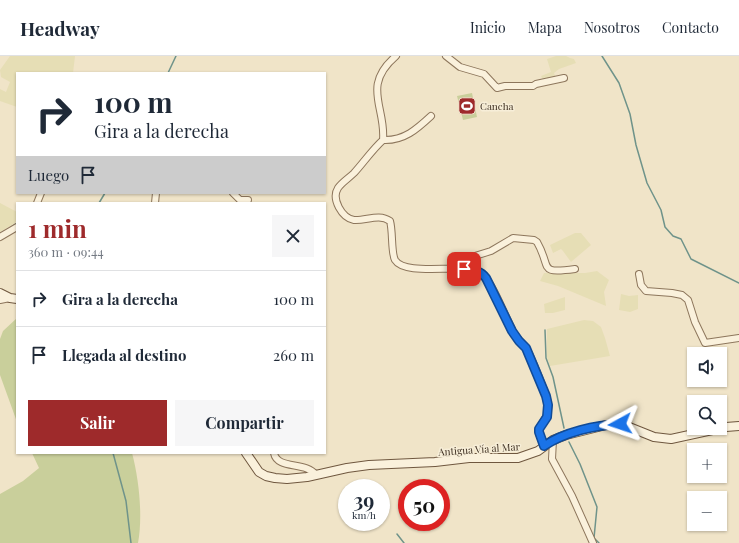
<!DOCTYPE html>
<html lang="es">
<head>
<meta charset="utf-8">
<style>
  body { margin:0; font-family:"Playfair Display",serif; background:#f6f6f7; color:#1f2937; height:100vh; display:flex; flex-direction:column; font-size:15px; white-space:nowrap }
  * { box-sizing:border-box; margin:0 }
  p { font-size:13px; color:#747a83 }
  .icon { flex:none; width:22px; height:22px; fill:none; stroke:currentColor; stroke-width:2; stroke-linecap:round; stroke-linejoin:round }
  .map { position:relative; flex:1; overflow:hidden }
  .side { position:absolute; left:16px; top:146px; width:310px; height:252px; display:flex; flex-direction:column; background:#fff; border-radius:0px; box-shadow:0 1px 3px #0004 }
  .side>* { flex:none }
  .guide { position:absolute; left:16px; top:16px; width:310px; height:122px; border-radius:0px; box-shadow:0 1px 3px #0004; background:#fff; color:#1f2937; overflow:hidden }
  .tools { position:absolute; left:687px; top:291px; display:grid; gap:8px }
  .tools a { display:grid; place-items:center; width:40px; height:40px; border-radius:0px; background:#fff; box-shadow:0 1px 3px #0004; font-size:20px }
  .speed { position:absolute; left:338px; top:423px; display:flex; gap:8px; font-size:20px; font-weight:700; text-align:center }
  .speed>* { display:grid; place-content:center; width:52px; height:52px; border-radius:50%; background:#fff; box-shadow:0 1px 3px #0004; line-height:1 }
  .speed small { font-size:10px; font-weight:400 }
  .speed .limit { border:6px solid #d22; background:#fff; color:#111 }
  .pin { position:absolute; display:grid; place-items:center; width:34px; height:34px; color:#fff; margin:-17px; border-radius:8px; box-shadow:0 2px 6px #0006 }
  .me { position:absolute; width:44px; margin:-22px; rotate:265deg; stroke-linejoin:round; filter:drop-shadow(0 0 3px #0008) }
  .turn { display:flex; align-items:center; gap:14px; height:84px; padding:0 12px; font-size:18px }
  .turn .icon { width:52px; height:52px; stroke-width:2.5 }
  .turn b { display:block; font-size:28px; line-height:34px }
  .then { display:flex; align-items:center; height:38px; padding:0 12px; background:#0003; gap:8px; font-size:15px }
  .round { display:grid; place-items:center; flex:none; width:42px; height:42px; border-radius:0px; background:#f6f6f7 }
  .head { display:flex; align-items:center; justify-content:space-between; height:68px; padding:0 12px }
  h1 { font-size:24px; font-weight:700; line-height:30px; color:#9e2a2b }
  .cta { display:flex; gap:8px; margin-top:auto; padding:8px 12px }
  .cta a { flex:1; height:46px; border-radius:0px; background:#9e2a2b; color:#fff; font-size:16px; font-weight:700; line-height:46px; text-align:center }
  .cta a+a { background:#f6f6f7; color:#1f2937 }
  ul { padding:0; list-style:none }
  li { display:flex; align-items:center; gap:12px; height:56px; padding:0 12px; border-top:1px solid #e0e1e3 }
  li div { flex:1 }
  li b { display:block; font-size:15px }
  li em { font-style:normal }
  header { display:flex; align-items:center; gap:24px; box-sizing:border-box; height:56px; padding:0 20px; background:#fff; border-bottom:1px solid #e0e1e3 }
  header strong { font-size:19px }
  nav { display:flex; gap:22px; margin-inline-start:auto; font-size:14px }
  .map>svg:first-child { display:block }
</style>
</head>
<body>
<header>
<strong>Headway</strong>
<nav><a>Inicio</a><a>Mapa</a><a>Nosotros</a><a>Contacto</a></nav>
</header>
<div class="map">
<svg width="739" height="487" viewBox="0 0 739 487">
  <rect width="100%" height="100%" fill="#f0e4c8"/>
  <!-- farmland -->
  <path fill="#e6deb5" d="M10,0h65l-2,17h-56v34l-17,-6v-12l6,3 4,-10 -9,-5 -1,-7z
    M556,0h10l4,2 4,1 2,4 -17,6 -5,4 2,6 -12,3 -3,-6 10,-4 -4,-13z
    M0,147l17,9v8l-2,3 -15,9z
    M575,177h6l10,12 -20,17 -8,-11 -2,-2 -8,4 -3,-8z
    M597,215l12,9 -5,12 2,14 -48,-20 -18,-5 4,-8h41z
    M621,238l8,2 9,-1v14l-8,3 -11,-2z
    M565,241v13l-12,3h-8l-1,-9z
    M584,264l9,1 8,6 4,11 5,18 -60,10 -3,-9v-28z"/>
  <!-- green -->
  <path fill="#c9cf9b" d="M472,37l5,24 -14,3 -6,-24z
    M17,262v104l-17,-47v-36l3,-8z
    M32,397h100c7,26 11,63 6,90h-138v-49l23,-13 16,-13z"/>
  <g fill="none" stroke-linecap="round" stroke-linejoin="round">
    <!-- stream -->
    <path stroke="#6f938a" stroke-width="1.5" d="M602,0l17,27 11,31 6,31 11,38 14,27 4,17 8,9 8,3 10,20 48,24
      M168,17l8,-17
      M99,147l6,-10
      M11,171l6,-4
      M545,274l1,28 7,19 11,51
      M569,386l11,22 17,43 -3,31 5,5
      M113,397l13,48 5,42
      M397,478l7,9"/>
    <defs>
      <path id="minor" d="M396,0c-35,30 -10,51 -13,84 -11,10 -19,22 -29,33 -5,5 -12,9 -16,15 -7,11 4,30 16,32 12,1 25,-7 36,1 3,10 1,32 5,39 11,18 75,1 88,14 11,11 22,43 30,57 3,7 9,11 13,17 5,8 21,47 22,56 2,15 -10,20 -9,28 0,5 4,10 6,14
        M446,0l14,11 24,7 13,14 8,-2h28l3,-2 28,-6
        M383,84c21,1 34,-11 48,-24
        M233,137l7,7h8l-2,3
        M37,147l4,-10
        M155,147l1,-10
        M0,181l17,-10
        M455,213l1,-5 3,-3 32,-10 22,-13 21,2 3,2c15,26 0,32 38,27
        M639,218l2,11 5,6 26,2 10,2 6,5 7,22 10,21 34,-5
        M0,244l10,-2
        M553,384l-1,19 20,37 21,47
        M274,397c3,17 32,8 42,22"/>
      <path id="secondary" d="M0,237l10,5 7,1
        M246,397l13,19 7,4 9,2 12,1 20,-2 40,-9 22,-3 66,-3 34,-4h49l20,-7 15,-11 13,-5 40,-10h14l9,2 25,10 17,2 55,-12 13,-1"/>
    </defs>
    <!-- minor casing -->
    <use href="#minor" stroke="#8d765c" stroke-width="8"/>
    <!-- secondary casing -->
    <use href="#secondary" stroke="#6f573f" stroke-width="10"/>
    <!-- minor -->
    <use href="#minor" stroke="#faf1dc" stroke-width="6"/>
    <!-- secondary -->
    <use href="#secondary" stroke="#faf1dc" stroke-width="8"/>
  </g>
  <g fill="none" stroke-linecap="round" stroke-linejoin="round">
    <defs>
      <path id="route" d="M464,213c9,1 16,1 22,9l26,53 7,10 7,7 20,48 2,9 -1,12 -8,12v3l5,14c20,-14 52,-21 76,-22"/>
    </defs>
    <!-- route casing -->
    <use href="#route" stroke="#114b97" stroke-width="10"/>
    <!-- route -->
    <use href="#route" stroke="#1a73e8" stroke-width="7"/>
  </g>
  <!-- icons -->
  <defs>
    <symbol id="stadium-square" viewBox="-11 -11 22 22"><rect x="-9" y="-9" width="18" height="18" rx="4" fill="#9e2a2b" stroke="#f7eed8"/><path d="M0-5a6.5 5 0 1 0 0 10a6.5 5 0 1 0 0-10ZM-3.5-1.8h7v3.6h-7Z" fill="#fff"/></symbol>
  </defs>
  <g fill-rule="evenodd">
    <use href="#stadium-square" x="457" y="40" width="20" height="20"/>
  </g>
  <g text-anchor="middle" stroke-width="3" stroke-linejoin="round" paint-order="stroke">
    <!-- poi labels -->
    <g font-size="10" fill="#3d2e20" stroke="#f7eed8" text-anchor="start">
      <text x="480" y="54">Cancha</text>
    </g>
    <!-- street labels -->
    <g font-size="10" fill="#3d2e20" stroke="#f7eed8">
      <text transform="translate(479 393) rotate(-4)" y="4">Antigua Vía al Mar</text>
    </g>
  </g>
</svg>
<div class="tools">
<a><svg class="icon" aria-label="sound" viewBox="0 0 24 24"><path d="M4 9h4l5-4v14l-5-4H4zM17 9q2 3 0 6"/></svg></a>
<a><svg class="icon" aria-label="search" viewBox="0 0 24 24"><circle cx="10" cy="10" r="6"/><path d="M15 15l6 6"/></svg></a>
<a>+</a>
<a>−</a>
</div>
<div class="speed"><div>39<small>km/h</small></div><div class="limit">50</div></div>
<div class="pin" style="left:464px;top:213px;background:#d93025"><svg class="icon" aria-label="arrive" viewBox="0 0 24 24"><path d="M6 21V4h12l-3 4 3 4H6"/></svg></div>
<svg class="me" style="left:620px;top:368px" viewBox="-20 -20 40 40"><path d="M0-17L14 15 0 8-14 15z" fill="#1a73e8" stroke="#fff" stroke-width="4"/></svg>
<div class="guide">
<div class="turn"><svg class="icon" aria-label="right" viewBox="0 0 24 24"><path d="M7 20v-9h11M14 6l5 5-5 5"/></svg><div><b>100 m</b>Gira a la derecha</div></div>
<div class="then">Luego<svg class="icon" aria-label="arrive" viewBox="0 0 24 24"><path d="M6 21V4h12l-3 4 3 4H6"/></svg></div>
</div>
<section class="side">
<div class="head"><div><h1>1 min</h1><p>360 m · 09:44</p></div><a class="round"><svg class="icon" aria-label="close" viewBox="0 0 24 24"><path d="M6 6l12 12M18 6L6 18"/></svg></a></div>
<ul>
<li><svg class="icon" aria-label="right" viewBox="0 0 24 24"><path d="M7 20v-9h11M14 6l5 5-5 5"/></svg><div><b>Gira a la derecha</b></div><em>100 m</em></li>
<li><svg class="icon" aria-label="arrive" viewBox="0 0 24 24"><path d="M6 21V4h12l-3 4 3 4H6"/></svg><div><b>Llegada al destino</b></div><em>260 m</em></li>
</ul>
<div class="cta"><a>Salir</a><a>Compartir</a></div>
</section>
</div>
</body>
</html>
